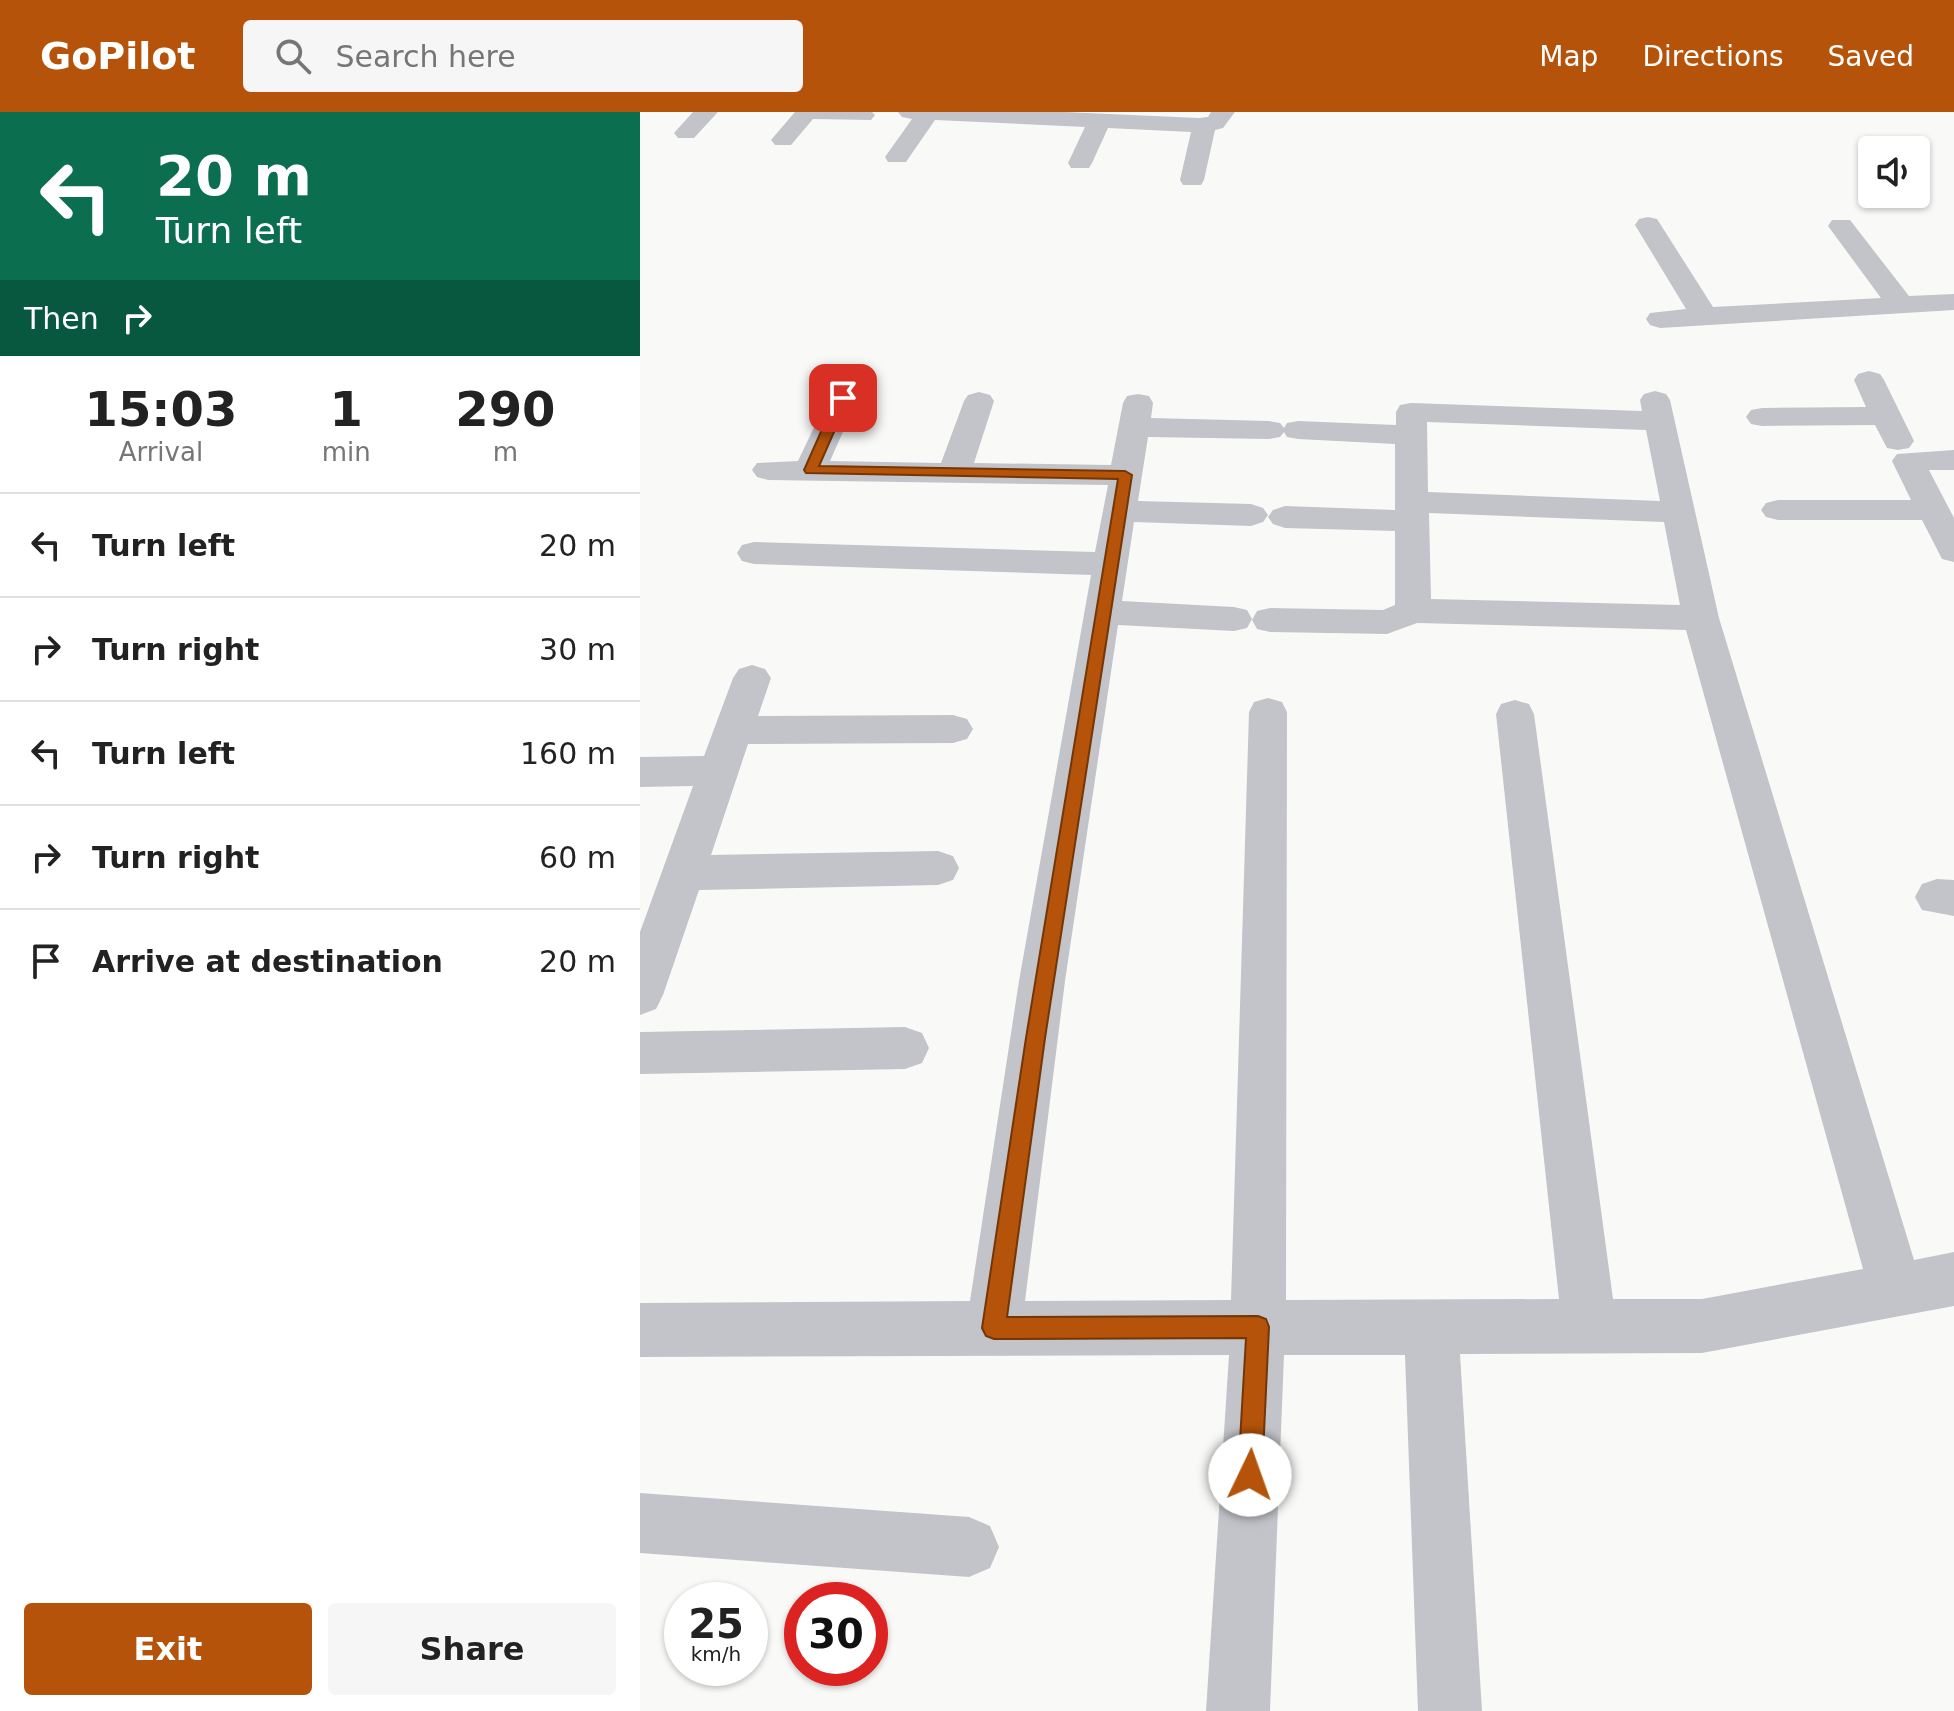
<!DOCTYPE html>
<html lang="en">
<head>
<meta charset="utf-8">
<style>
  body { margin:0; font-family:"DejaVu Sans",sans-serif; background:#f6f6f6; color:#222; height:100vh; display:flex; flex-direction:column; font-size:30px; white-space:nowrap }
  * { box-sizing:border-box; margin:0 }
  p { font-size:26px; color:#767676 }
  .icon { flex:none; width:44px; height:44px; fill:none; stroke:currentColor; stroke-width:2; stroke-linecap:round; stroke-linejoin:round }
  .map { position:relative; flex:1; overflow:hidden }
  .sheet { display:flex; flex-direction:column; background:#fff; width:640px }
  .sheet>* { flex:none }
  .hud { background:#0b6e4f; color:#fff; overflow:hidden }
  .controls { position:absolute; left:1218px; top:24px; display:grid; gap:16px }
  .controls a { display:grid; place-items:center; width:72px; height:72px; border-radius:8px; background:#fff; box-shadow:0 2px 6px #0004; font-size:40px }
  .speed { position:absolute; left:24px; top:1470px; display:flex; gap:16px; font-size:40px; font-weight:700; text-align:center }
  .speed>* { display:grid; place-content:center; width:104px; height:104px; border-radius:50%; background:#fff; box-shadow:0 2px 6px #0004; line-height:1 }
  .speed small { font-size:20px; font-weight:400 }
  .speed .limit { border:12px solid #d22; background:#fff; color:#111 }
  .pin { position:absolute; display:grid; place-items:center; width:68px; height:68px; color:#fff; margin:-34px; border-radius:16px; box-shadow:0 4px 12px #0006 }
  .me { position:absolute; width:88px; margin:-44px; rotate:3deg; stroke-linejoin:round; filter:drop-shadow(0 0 6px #0008) }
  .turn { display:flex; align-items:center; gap:28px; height:168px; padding:0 24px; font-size:36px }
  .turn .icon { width:104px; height:104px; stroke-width:2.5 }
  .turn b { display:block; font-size:56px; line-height:68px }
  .then { display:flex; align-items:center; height:76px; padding:0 24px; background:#0003; gap:16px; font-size:30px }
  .eta { display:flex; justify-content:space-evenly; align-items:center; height:136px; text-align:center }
  .eta b { font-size:48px; font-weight:700; line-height:56px }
  .action { display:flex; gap:16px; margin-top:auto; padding:16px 24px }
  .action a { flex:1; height:92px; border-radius:8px; background:#b45309; color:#fff; font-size:32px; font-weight:700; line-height:92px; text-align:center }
  .action a+a { background:#f6f6f6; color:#222 }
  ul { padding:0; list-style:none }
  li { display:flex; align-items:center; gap:24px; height:104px; padding:0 24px; border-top:2px solid #e0e0e0 }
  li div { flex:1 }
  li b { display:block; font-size:30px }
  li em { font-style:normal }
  header { display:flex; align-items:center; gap:48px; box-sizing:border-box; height:112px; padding:0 40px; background:#b45309; color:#fff }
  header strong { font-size:38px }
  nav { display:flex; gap:44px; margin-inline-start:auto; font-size:28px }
  .search { width:560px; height:72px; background:#f6f6f6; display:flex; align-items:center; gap:20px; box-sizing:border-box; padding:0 28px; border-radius:8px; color:#767676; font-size:30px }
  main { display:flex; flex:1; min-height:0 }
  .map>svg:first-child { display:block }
</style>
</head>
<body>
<header>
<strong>GoPilot</strong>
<div class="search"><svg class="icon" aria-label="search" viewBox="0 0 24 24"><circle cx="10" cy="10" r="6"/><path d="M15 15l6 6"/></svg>Search here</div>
<nav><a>Map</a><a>Directions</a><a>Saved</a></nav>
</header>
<main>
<section class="sheet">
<div class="hud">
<div class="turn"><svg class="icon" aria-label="left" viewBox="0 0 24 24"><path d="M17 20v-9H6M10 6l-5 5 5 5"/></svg><div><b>20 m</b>Turn left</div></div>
<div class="then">Then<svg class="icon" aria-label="right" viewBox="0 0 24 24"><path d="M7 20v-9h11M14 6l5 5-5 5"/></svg></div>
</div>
<div class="eta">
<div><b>15:03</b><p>Arrival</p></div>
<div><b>1</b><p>min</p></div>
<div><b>290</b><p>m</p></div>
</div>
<ul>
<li><svg class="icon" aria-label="left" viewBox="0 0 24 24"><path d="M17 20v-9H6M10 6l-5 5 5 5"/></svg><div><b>Turn left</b></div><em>20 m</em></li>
<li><svg class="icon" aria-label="right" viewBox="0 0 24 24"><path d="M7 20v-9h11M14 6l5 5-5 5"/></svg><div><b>Turn right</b></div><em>30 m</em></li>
<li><svg class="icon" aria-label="left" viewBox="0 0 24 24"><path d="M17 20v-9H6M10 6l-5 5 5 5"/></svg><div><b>Turn left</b></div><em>160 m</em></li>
<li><svg class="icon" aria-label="right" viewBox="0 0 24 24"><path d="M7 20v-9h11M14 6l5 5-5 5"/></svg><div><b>Turn right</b></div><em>60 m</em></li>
<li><svg class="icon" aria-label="arrive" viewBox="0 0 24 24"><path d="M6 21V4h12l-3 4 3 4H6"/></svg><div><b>Arrive at destination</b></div><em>20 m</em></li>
</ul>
<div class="action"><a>Exit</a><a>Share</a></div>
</section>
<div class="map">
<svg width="1314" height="1599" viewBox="0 0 1314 1599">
  <rect width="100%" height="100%" fill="#f9faf8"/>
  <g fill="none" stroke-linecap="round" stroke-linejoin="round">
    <!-- street -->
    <path fill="#c2c4c9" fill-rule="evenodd" d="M53,0h25l-24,26h-16l-4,-5z
      M155,0h77l3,3 -4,5 -58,-1 -22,26h-16l-4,-5z
      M258,0h167l134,6 9,-1 3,-5h24l-12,16 -8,2 -11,50 -3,5h-18l-3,-5 11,-48 -83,-4 -16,35 -3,5h-18l-3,-5 17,-36 -150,-7 -29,42h-18l-3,-5 27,-38 -10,-2z
      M1008,105l9,2 56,88 168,-9 -53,-72 4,-6h18l59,76 45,-2v16l-294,18 -10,-3 -4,-6 4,-6 36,-4 -51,-84 4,-6z
      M1229,259l11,3 4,6 30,61 -5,7 -11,2 -11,-2 -12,-23 -113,1 -11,-2 -5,-7 5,-7 11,-2 104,-1 -12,-27 4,-6z
      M203,277l11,3 4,6 -28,63 111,2 23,-62 4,-6 11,-3 11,3 4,6 -20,62 137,2 12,-62 4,-7 11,-2 11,2 4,7 -2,15 118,3 11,2 4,5 3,-5 11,-2 98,4v-13l4,-7 11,-2 231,8 -2,-11 4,-6 11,-3 11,3 4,6 49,218 195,642 40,-8v54l-252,47 -242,1 22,357h-64l-13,-356h-121l-14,356h-64l23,-356 -589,2v-54l330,-2 49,-320 72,-406 -337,-11 -12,-3 -5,-8 5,-8 12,-3 341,10 13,-67 -340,-5 -11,-3 -5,-7 5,-7 41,-2 30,-63 4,-6zM787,310l219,8 14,71 -232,-9zM644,320l3,5 11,2 97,5v66l-110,-4 -12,4 -5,7 5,7 12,4 110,3v74l-12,5 -113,-2 -13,3 -5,9 5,9 13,3 117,2 30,-11 269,7 177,639 -161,30h-89l-79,-585 -5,-10 -14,-4 -14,4 -5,10 63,585 -273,1 1,-588 -5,-10 -14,-4 -14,4 -5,10 -18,588 -206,1 40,-320 53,-356 116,6 13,-3 5,-9 -5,-9 -13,-3 -112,-6 12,-79 117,4 12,-4 5,-7 -5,-7 -12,-4 -113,-3 10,-64 121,2 11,-2zM789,401l235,9 16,83 -249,-6z
      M1314,338v20h-25l25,48v44l-12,-3 -20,-39h-144l-12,-3 -5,-7 5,-7 12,-3h133l-19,-39 5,-7z
      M112,553l13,4 6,9 -13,38 195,-1 14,4 6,10 -6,10 -14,4 -205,1 -37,111 227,-4 15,5 6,12 -6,12 -15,5 -239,5 -36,105 -7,14 -16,6v-83l53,-146 -53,1v-30l64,-1 29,-78 6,-9z
      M1297,767l17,1v36l-32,-6 -7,-13 7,-13z
      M265,915l17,6 7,15 -7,15 -17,6 -265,5v-42z
      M0,1381l329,24 21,9 9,21 -9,21 -21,9 -329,-24z"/>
  </g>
  <!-- route -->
  <path fill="#b45309" stroke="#753606" stroke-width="2" d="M203,283l6,3 -30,68 306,5 7,4 -87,563 -38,279 251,-1 8,3 3,8 -7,148 -3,8 -9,4 -9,-4 -3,-8 8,-137 -252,1 -8,-3 -4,-8 44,-290 92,-559 -312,-6 -2,-3 32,-72z"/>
</svg>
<div class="controls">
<a><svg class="icon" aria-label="sound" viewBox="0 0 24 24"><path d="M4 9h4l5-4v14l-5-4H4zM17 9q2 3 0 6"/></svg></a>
</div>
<div class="speed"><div>25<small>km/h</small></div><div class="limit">30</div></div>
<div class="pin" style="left:203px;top:286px;background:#d93025"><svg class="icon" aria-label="arrive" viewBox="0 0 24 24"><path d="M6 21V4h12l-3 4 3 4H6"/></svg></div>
<svg class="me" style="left:610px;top:1363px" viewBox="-20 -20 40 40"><circle r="19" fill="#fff"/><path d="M0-13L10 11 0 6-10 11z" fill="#b45309"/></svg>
</div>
</main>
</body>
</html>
